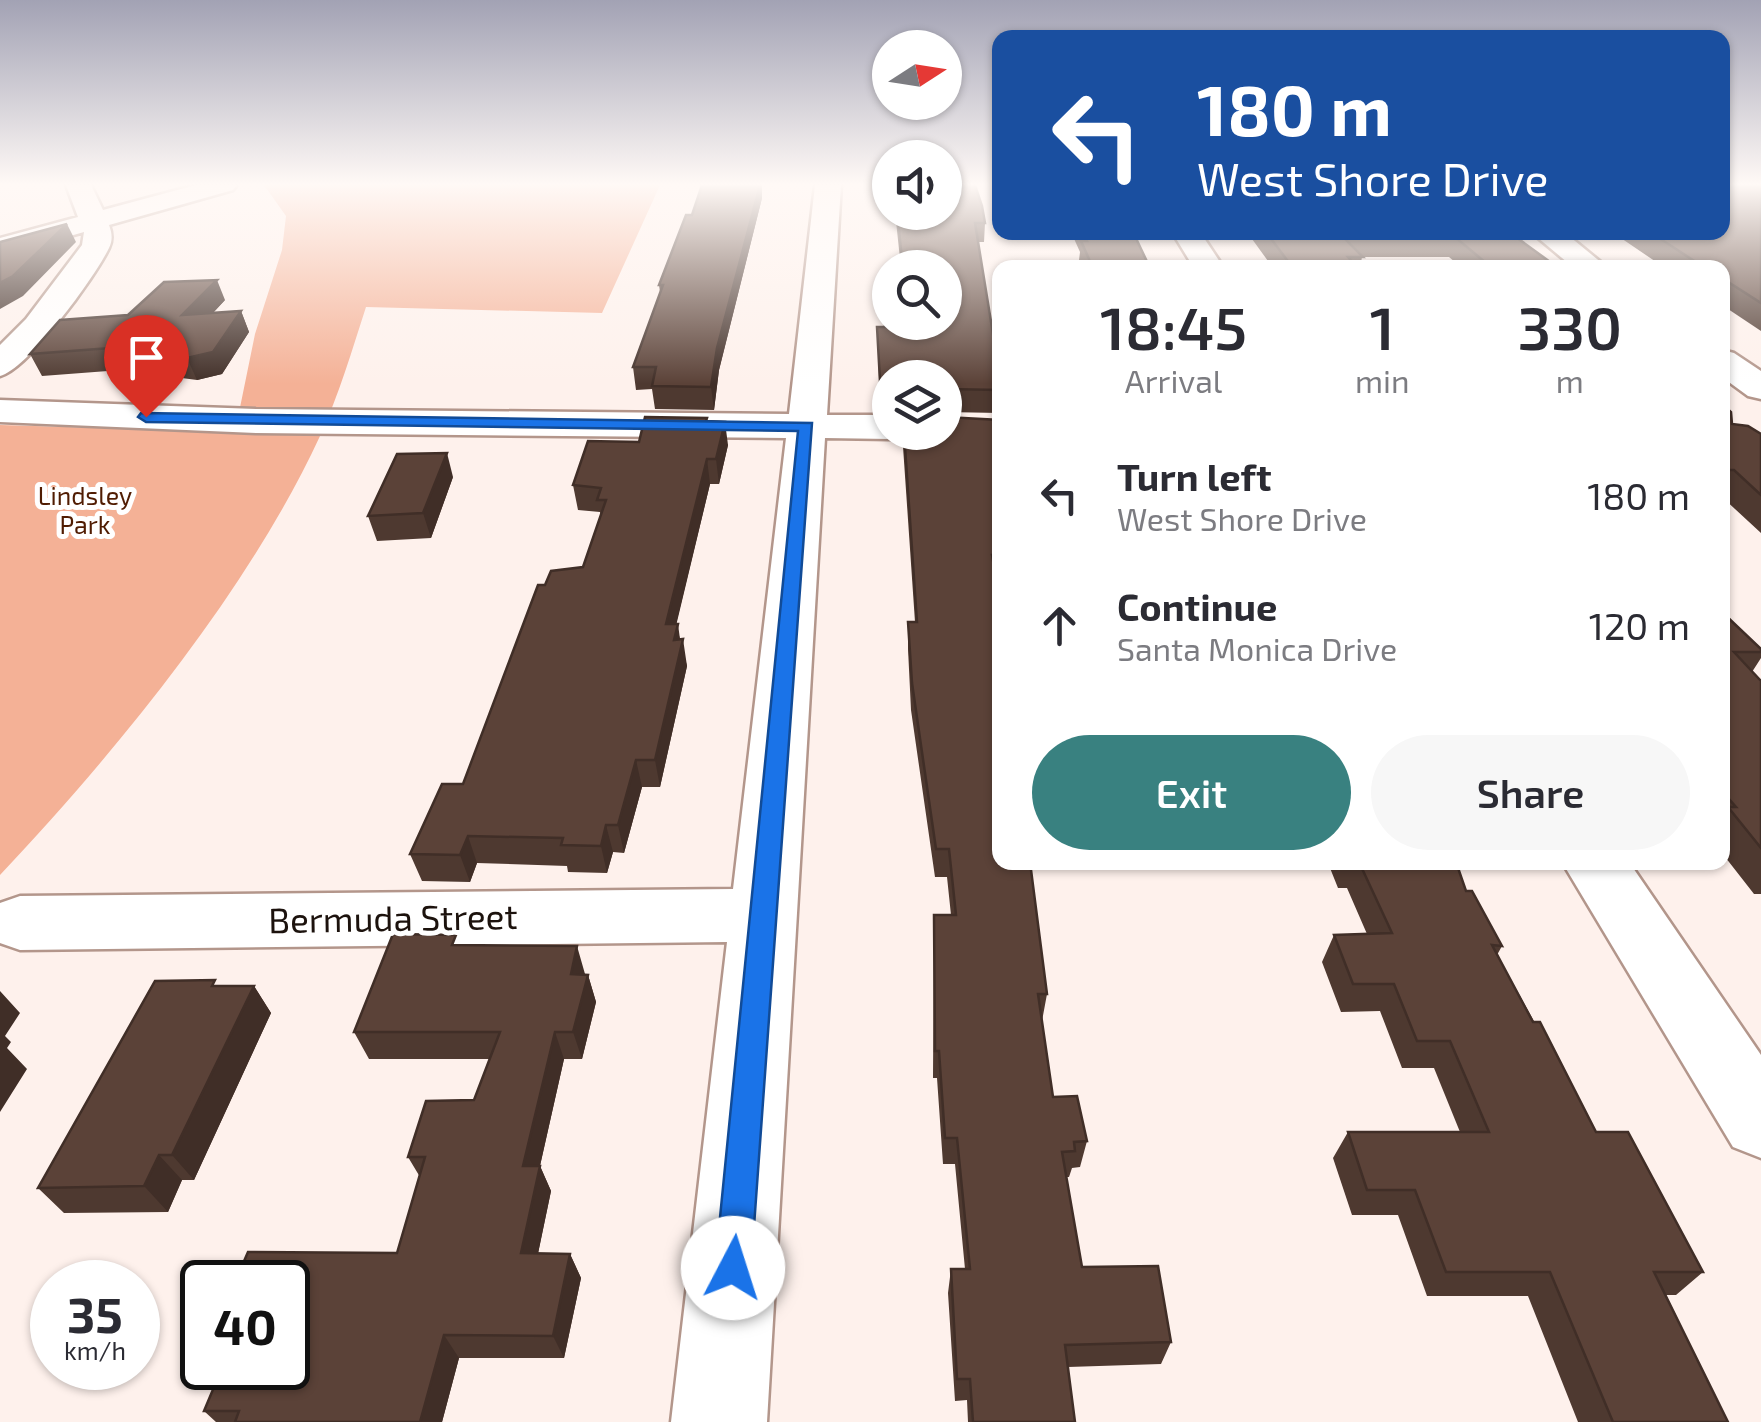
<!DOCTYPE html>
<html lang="en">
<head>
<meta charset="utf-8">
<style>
  body { margin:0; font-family:"Exo 2",sans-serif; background:#f7f7f7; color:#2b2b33; height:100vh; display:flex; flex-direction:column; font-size:38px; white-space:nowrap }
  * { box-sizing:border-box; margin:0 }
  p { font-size:32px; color:#7c7c81 }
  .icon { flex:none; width:55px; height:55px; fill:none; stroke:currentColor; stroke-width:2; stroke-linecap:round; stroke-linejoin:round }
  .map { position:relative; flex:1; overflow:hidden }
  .panel { position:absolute; left:992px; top:260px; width:738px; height:610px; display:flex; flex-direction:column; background:#fff; border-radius:20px; box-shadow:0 2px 8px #0004 }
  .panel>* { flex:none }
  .top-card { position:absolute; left:992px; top:30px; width:738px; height:210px; border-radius:20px; box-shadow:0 2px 8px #0004; background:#1a4fa0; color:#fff; overflow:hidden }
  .needle { width:65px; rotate:78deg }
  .buttons { position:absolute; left:872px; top:30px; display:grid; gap:20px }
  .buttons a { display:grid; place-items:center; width:90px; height:90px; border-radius:50%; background:#fff; box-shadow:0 2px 8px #0004; font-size:50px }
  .speed { position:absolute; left:30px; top:1260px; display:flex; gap:20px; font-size:50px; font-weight:700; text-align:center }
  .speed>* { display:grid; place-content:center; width:130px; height:130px; border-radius:50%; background:#fff; box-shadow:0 2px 8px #0004; line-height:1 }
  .speed small { font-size:25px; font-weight:400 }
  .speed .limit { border:5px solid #111; border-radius:15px; background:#fff; color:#111 }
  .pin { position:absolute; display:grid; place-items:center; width:85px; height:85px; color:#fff; margin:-102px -42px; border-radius:50% 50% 50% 0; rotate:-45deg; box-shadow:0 0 10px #0007 }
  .pin .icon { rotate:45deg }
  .me { position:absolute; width:110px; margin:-55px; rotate:5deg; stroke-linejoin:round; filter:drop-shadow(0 0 8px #0008) }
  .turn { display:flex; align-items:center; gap:35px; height:210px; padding:0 40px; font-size:45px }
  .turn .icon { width:130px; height:130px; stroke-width:2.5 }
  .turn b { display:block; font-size:70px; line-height:85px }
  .eta { display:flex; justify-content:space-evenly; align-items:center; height:170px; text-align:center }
  .eta b { font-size:60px; font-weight:600; line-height:70px }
  .cta { display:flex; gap:20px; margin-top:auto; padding:20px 40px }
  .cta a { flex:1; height:115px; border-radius:60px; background:#398180; color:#fff; font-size:40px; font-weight:600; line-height:115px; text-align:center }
  .cta a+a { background:#f7f7f7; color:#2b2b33 }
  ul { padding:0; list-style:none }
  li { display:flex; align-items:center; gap:30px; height:130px; padding:0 40px }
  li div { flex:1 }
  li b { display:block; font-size:38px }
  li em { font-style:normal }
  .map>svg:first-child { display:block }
</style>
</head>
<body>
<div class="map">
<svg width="1761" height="1422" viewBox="0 0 1761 1422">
  <rect width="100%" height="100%" fill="#fef1ec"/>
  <!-- green -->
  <path fill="#f4b196" d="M264,185h396l-58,128 -236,-6c-14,43 -27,88 -46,129 -71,154 -204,316 -320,439v-450l235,7 20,-98 27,-84 4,-34z"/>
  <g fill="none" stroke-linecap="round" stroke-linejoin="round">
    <defs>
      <path id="minor" d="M66,185h25l12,25 93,-25h41l-4,5 -124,35c3,8 4,15 0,23 -14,29 -81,121 -109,128v-31l26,-26 56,-74 2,-13 -84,24v-18l78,-21z
        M815,185h26l-14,230h63v17h16l-16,7 -65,-1 -58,984h-96l56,-480 -707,8 -20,-7v-40l20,-7 713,-7 53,-451 -530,-5 -256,-11v-22l256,9 533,5z
        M1172,232h28l24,36h-30z
        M1531,232h33l44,36h-34z
        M1722,350l12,3 27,18v28l-13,-3 -26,-19z
        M1562,862h67l132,193v103l-28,-11z"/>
    </defs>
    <!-- minor casing -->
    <use href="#minor" stroke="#b3968b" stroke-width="5"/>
    <!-- minor -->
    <use href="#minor" fill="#fff" fill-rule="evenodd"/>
  </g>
  <!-- wall -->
  <path fill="#4e3930" d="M702,185h60v13l-43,172 -5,40 -59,-1 -3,-20 -16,1 -3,-23 27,-75 -1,-7 33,-70z
    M1761,185v146l-39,-26v-37h-57l-53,-36h110z
    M895,212h50l40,11 -1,19h-6l16,98 6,-1v74l-55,-1v-34h-55v26h-10l-3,-77h8l16,-59z
    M1071,232h62l17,36h-68l-3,-8 1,-8z
    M1247,232h262l48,35 -95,1 -13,-11h-87l-2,11h-87z
    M225,300l-12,13 28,-2 8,21 -27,42 -25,6 -76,-10 -79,6 -12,-22 98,-39z
    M1722,404l10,20 29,10v99l-39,-36z
    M1000,420v160h-3l3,282 47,132 -5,27 11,76 34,44 -7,26 -8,1 -3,9h-3l16,90 89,75 -10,22 -93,3 7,55h-107l-1,-22 -12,1 -7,-108 3,-24h14l-10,-105h-12l-6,-86h-4l1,-163h17l-4,-38h-12l-24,-167 -3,-61v-27h7l-13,-190h43z
    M707,421l21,24 -9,39h-9l-34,140 11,42 -27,121h-18l-18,66 -11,-1 -6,21 -39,-1 -1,-6 -90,-3 -7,19 -48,-1 -12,-27 53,-70 82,-199 38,-18 18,-50 -1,-5 -22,-2 -5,-25 66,-43z
    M453,477l-22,61 -54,3 -9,-25z
    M1722,612l39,37v9l-9,14 9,9v213h-7l-32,-41z
    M1285,862h171l10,29 36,55 -5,9 99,177 107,140 -27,23h-10l62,127h-150l-50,-126h-101l-29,-81h-46l-19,-57 15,-26h112l-26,-64h-32l-22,-57 -39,1 -19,-50 12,-27 33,-1 -20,-46h-9l-8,-20h-43z
    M461,945l127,30 8,27 -14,57h-18l-24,107 11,25 -13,62 32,1 11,24 -17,80h-105l-17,64h-226l-12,-11 16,-38 -6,-5h74l109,-115 23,-76 -12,-20 66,-57 16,-41h-121l-15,-27z
    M220,986h34l17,27 -77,167h-12l-14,32 -104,1 -26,-25z"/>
  <!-- shaded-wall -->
  <path fill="#402e27" d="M760,185h2v13l-43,172 -5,40 -3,-23 6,-39z
    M67,224l9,18 -53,54 -23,13v-26z
    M217,280l8,20 -34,36 -9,-21z
    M241,311l8,21 -27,42 -25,6 -10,-22z
    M725,422l3,23 -9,39 -3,-25z
    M447,453l6,24 -22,61 -8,-25z
    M707,459l3,25 -40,167 -4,-27z
    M678,624l3,23 2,-8 4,27 -27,121 -5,-27z
    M636,760l6,27 -18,66 -6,-28z
    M606,825l7,27 -6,21 -6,-27z
    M468,836l9,27 -7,19 -10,-27z
    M577,946l8,28 -6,28 -8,-28z
    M588,975l8,27 -14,57 -9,-27z
    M254,986l17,27 -77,167 -22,-25z
    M0,991l20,22 -15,23 6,6 -4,6 20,21 -27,43z
    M555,1032l9,27 -30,133 -11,-26z
    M159,1155l23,25 -14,32 -24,-26z
    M540,1166l11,25 -18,87 -12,-25z
    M570,1254l11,24 -17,80 -11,-22z
    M444,1335l15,23 -17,64h-22z"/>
  <!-- building -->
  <path fill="#5b4238" stroke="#402e27" stroke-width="2.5" d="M702,185h58l-43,163 -6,39 -59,-1 4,-19h-23l30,-82h-4l27,-70h6z
    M945,185h30l7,21 3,17h-10l19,117 6,-1v51l-54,-1 -1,4v-15h-55v3h-10l-3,-54h8l1,-59h4v54h55v-54h-42l-6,-56h48z
    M1722,185h39v118l-39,-25v-10h-17l-55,-36h72z
    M67,224l-54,52 -13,7v-41z
    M1082,232h51l17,36h-57l-12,-27h6z
    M1266,232h243l48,35 -65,1 -37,-31 -111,1 19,19h-15l10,11h-65z
    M217,280l-35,35 59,-4 -28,41 -26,6 -76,-10 -81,6 30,-34 68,-5 36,-33z
    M1722,404l9,8 1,12 16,2 13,8v61l-27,-25h-12z
    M645,417l62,1 -1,3 19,1 -9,37h-9l-41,165h12l-4,16 9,-1 -28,121h-19l-18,65h-12l-5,21 -40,-1 2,-7 -95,-2 -8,19 -50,-1 32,-70h21l75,-199h7l6,-14 32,-4 23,-67h-9l4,-12 -28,-3 15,-44 51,1z
    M945,417l55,3v135h-8l8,45v262h30l17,132h-9l15,103 24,-1 10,45 -13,1 1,9 -13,1 20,115 76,-1 13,76 -106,3 10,77h-102l-3,-43h-13l-6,-110h19l-13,-131h-12l-6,-87h-4l-1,-136h22l-7,-66h-13l-24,-166 -4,-61h9l-13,-190h41z
    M447,453l-24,60 -55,3 29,-62z
    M1722,612l39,37v3h-27l27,29v167l-33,-41h8l-14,-16z
    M1359,862h97l10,29h6l30,55 -10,-1 41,77h7l56,110h32l75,140h-49l74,150h-115l-63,-150h-104l-31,-82h-48l-19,-58h141l-39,-91h-33l-23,-57h-41l-19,-49 58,-2z
    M393,934l63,1 -4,10 125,1 -6,28 17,1 -15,57h-18l-32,134h17l-19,87 49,1 -17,82 -109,-1 -24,87h-185l4,-11h-35l18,-43h66v-86h-53l13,-30 149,1 28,-96h-17l18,-56 48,-1 26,-68h-146z
    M215,980l-3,6h42l-82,169h-13l-15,31 -106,2 117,-207z"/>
  <!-- sky -->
  <linearGradient id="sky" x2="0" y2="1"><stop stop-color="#a2a2b4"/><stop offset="0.48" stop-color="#fff9f6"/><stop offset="1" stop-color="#fff9f6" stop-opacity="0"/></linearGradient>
  <rect width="1761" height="384" fill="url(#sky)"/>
  <!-- route -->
  <path fill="#1a73e8" stroke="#114b97" stroke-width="2.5" d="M141,413l671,10 -61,845 -5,12 -13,5 -12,-5 -6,-12 83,-837 -652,-9 -8,-5z"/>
  <g text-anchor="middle" stroke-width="10" stroke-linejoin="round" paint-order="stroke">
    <!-- far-park labels -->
    <g font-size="25" fill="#501c02" stroke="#fff">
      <text x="85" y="505">Lindsley<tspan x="85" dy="29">Park</tspan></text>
    </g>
    <!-- near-street labels -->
    <g font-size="35" fill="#1c120d" stroke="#fff">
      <text transform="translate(393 919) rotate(-1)" y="12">Bermuda Street</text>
    </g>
  </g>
</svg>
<div class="buttons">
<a><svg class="needle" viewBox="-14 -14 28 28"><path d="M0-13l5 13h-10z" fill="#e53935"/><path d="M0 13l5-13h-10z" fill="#7c7c81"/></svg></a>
<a><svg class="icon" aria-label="sound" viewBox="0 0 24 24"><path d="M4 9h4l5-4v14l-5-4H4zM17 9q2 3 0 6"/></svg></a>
<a><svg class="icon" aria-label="search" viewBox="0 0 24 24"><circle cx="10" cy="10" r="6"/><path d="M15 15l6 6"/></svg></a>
<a><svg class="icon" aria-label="layers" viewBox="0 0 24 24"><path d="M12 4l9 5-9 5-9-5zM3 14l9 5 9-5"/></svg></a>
</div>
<div class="speed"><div>35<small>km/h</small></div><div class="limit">40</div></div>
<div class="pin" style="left:146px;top:417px;background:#d93025"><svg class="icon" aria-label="arrive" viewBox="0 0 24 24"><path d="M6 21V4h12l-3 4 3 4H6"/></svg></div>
<svg class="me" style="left:733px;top:1268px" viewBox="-20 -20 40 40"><circle r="19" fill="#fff"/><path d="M0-13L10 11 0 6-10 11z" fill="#1a73e8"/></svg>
<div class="top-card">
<div class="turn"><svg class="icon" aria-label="left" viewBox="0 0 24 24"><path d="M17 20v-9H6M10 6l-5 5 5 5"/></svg><div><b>180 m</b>West Shore Drive</div></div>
</div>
<section class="panel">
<div class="eta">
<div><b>18:45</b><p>Arrival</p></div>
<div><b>1</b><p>min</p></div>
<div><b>330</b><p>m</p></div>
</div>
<ul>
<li><svg class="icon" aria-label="left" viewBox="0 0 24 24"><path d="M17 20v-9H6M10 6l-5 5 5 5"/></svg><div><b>Turn left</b><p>West Shore Drive</p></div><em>180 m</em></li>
<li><svg class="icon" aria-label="ahead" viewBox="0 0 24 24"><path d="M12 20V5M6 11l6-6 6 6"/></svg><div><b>Continue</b><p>Santa Monica Drive</p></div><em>120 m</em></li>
</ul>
<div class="cta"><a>Exit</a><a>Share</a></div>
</section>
</div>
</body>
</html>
